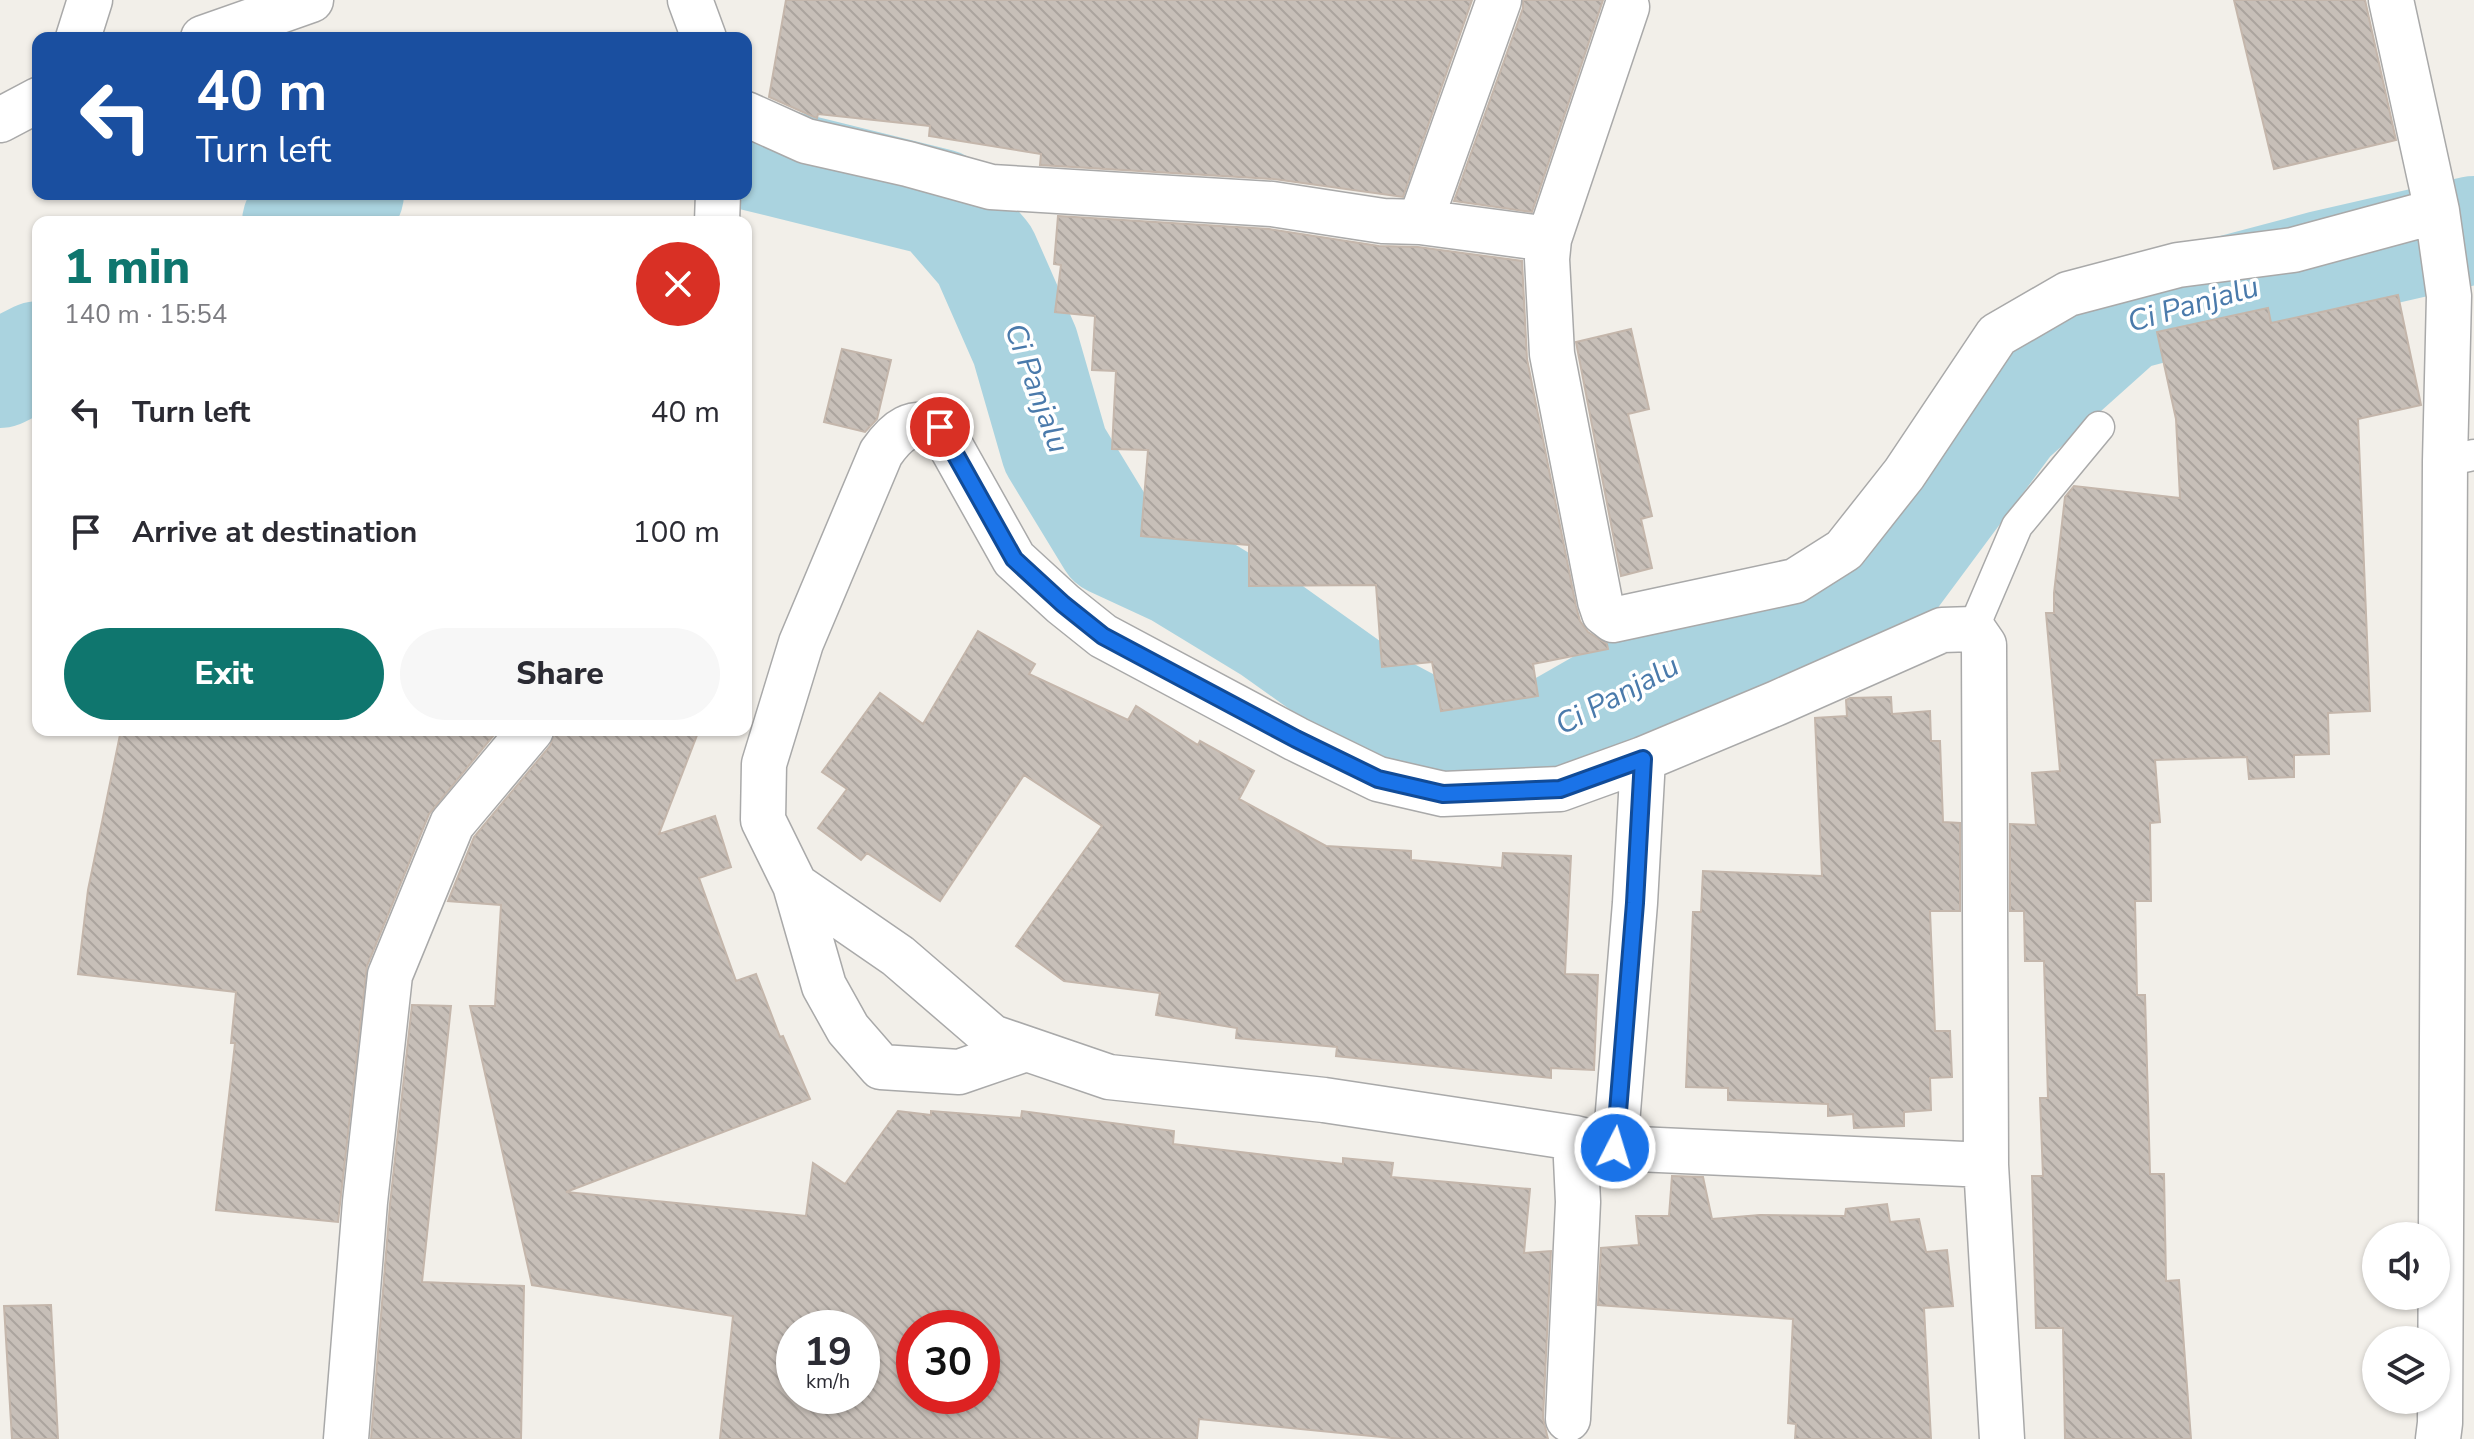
<!DOCTYPE html>
<html lang="en">
<head>
<meta charset="utf-8">
<style>
  body { margin:0; font-family:"Nunito Sans",sans-serif; background:#f7f7f7; color:#2b2b33; height:100vh; display:flex; flex-direction:column; font-size:30px; white-space:nowrap }
  * { box-sizing:border-box; margin:0 }
  p { font-size:26px; color:#7c7c81 }
  .icon { flex:none; width:44px; height:44px; fill:none; stroke:currentColor; stroke-width:2; stroke-linecap:round; stroke-linejoin:round }
  .map { position:relative; flex:1; overflow:hidden }
  .drawer { position:absolute; left:32px; top:216px; width:720px; height:520px; display:flex; flex-direction:column; background:#fff; border-radius:16px; box-shadow:0 2px 6px #0004 }
  .drawer>* { flex:none }
  .banner { position:absolute; left:32px; top:32px; width:720px; height:168px; border-radius:16px; box-shadow:0 2px 6px #0004; background:#1a4fa0; color:#fff; overflow:hidden }
  .controls { position:absolute; left:2362px; top:1222px; display:grid; gap:16px }
  .controls a { display:grid; place-items:center; width:88px; height:88px; border-radius:50%; background:#fff; box-shadow:0 2px 6px #0004; font-size:40px }
  .speed { position:absolute; left:776px; top:1310px; display:flex; gap:16px; font-size:40px; font-weight:700; text-align:center }
  .speed>* { display:grid; place-content:center; width:104px; height:104px; border-radius:50%; background:#fff; box-shadow:0 2px 6px #0004; line-height:1 }
  .speed small { font-size:20px; font-weight:400 }
  .speed .limit { border:12px solid #d22; background:#fff; color:#111 }
  .pin { position:absolute; display:grid; place-items:center; width:68px; height:68px; color:#fff; margin:-34px; border:4px solid #fff; border-radius:50%; box-shadow:0 2px 8px #0007 }
  .me { position:absolute; width:88px; margin:-44px; rotate:5deg; stroke-linejoin:round; filter:drop-shadow(0 0 6px #0008) }
  .turn { display:flex; align-items:center; gap:28px; height:168px; padding:0 32px; font-size:36px }
  .turn .icon { width:104px; height:104px; stroke-width:2.5 }
  .turn b { display:block; font-size:56px; line-height:68px }
  .round { display:grid; place-items:center; flex:none; width:84px; height:84px; border-radius:42px; background:#f7f7f7 }
  .summary { display:flex; align-items:center; justify-content:space-between; height:136px; padding:0 32px }
  h1 { font-size:48px; font-weight:800; line-height:60px; color:#0f766e }
  .cta { display:flex; gap:16px; margin-top:auto; padding:16px 32px }
  .cta a { flex:1; height:92px; border-radius:48px; background:#0f766e; color:#fff; font-size:32px; font-weight:800; line-height:92px; text-align:center }
  .cta a+a { background:#f7f7f7; color:#2b2b33 }
  ul { padding:0; list-style:none }
  li { display:flex; align-items:center; gap:24px; height:120px; padding:0 32px }
  li div { flex:1 }
  li b { display:block; font-size:30px }
  li em { font-style:normal }
  .map>svg:first-child { display:block }
</style>
</head>
<body>
<div class="map">
<svg width="2474" height="1439" viewBox="0 0 2474 1439">
  <defs>
    <pattern id="building-back-hatch" width="6" height="6" patternUnits="userSpaceOnUse" patternTransform="scale(2)"><rect width="6" height="6" fill="#c7bfb8"/><path d="M-1 5l2 2M0 0l6 6M5-1l2 2" fill="none" stroke="#aba49e"/></pattern>
  </defs>
  <rect width="100%" height="100%" fill="#f2efe9"/>
  <g fill="none" stroke-linecap="round" stroke-linejoin="round">
    <!-- river -->
    <path stroke="#aad3df" stroke-width="108" d="M746,155l194,48 45,52 40,91 30,104 56,92 67,31 92,56 108,77 64,34 108,-8 116,-66 223,-83 121,-163 115,-103 196,-52 153,-35
      M296,222l54,-28
      M0,374l38,-19"/>
  </g>
  <!-- building -->
  <path fill="url(#building-back-hatch)" stroke="#c4b6ab" stroke-width="2" fill-rule="evenodd" d="M786,0h686l-69,197 -129,-18 -234,-14 1,-11 -112,-18 1,-10 -112,-12 -1,4 -3,-1 -45,-20z
    M1523,0h80l-71,212 -78,-11 69,-193z
    M2234,0h131l31,140 -122,29z
    M1058,216l211,13 110,17 39,1 104,14 5,98 49,247 4,15 8,11 19,12 1,5 -75,15 5,32 -97,15 -9,-49 -50,5 -6,-82 -127,1v-41l-108,-9 7,-86 -36,-1 4,-78 -24,-1 3,-54 -40,-4 6,-47 -7,-1z
    M2398,295l23,110 -63,14 12,292 -42,2 1,41 -35,1v22l-45,2 -2,-22 -92,3 5,62 -10,1 1,78h-16l2,94h8l5,179h14l2,107 13,-1 12,159h-126l-2,-111h-27l-4,-152h11l-3,-78h8l-4,-137h-19l-1,-50h-14v-87l26,1 -4,-52 28,-2 -14,-158h8v-20l11,-96 9,-11 106,12 -4,-79 -19,-87 111,-24 3,15z
    M1631,329l18,80 -21,5 24,102 -11,3 11,49 -31,8 -45,-234z
    M842,349l49,11 -14,59 -12,13 -41,-10z
    M978,631l57,33 -6,10 99,46 8,-14 62,39 2,-4 54,30 -15,28 87,47 85,5v9l91,8 1,-15 68,3 -6,118 33,1 -4,95 -43,-2v10l-215,-22 1,-9 -101,-9 1,-10 -81,-13 4,-22 -96,-12 -48,-35 86,-120 -78,-51 -84,126 -73,-48 -6,7 -43,-32 29,-39 -25,-17 58,-79 43,31z
    M1891,697l1,17 38,-3 1,30h9l3,81 17,1v88h-30l5,120h15l2,46 -22,1 1,32 -27,2v14l-50,2 -1,-14 -25,2v-12l-100,-4v-12l-42,-1 7,-175h8l2,-41 119,5 -7,-158 32,-2 -1,-16 4,-2z
    M121,730h377l-69,84 -62,152 -29,256 -122,-12 19,-167h-4l5,-51 -158,-18 10,-84z
    M555,730h144l-40,104 56,-18 16,51 -32,11 37,103 20,-7 24,63 3,-1 27,63 -244,93 240,24 7,-53 32,21 53,-73 33,4v-4l90,7 1,-7 152,20 -1,13 170,20v-6l50,5 -2,14 139,12 -6,64 27,-2 -8,167 5,21h-146l-203,-20 -2,20h-477l13,-123 -201,-31 -62,-279h25l6,-101 -53,-4 26,-64 76,-91zM794,1328h68v68h-68zM914,1328h68v68h-68z
    M412,1005l39,1 -29,276 102,4 -3,153h-150l19,-235z
    M1672,1176l31,1 9,42 48,-4 85,1 1,-7 41,-5 3,18 29,-3 7,33 21,-2 6,56 -29,2 7,131h-136l1,-15 -8,-1 5,-104 -195,-14 3,-57 38,-3 -3,-29h33z
    M51,1305l7,134h-46l-8,-133z"/>
  <g fill="none" stroke-linecap="round" stroke-linejoin="round">
    <defs>
      <path id="lane" d="M2445,461l29,-6
        M1973,629l44,-103 82,-99"/>
      <path id="street" d="M690,0l14,38
        M2391,0l46,211 12,85 -4,165 -5,962 -2,16
        M78,38l12,-38
        M203,38l108,-38
        M746,114l60,27 102,23 83,23 281,17 111,17 37,1 129,17 -2,20 5,95 48,247 4,12 9,7 182,-39 49,-31 60,-76 93,-139 71,-41 110,-29 115,-15 144,-39
        M0,120l38,-20
        M717,222l1,-28
        M1420,222l79,-222
        M1549,239l78,-232
        M795,885l29,101 24,43 33,38 78,5 67,-23
        M1615,1148l20,-245 8,-144
        M1986,1165l-371,-17 -40,-10 -251,-38 -215,-23 -117,-40 -94,-81 -103,-71 -32,-65 1,-56 37,-121 80,-190c16,-23 30,-34 59,-26l74,132 49,45 40,32 193,103 82,40 65,15 117,-5 83,-30 134,-56 165,-73 31,-1 11,16 2,520 16,274
        M1568,1419l10,-217 -3,-64
        M346,1439l19,-237 25,-227 62,-151 79,-94"/>
    </defs>
    <!-- lane casing -->
    <use href="#lane" stroke="#a9a9a9" stroke-width="33"/>
    <!-- street casing -->
    <use href="#street" stroke="#a9a9a9" stroke-width="47"/>
    <!-- lane -->
    <use href="#lane" stroke="#fff" stroke-width="30"/>
    <!-- street -->
    <use href="#street" stroke="#fff" stroke-width="44"/>
  </g>
  <g fill="none" stroke-linecap="round" stroke-linejoin="round">
    <defs>
      <path id="route" d="M940,427l74,132 49,45 40,32 193,103 82,40 65,15 117,-5 83,-30 -8,144 -20,245"/>
    </defs>
    <!-- route casing -->
    <use href="#route" stroke="#114b97" stroke-width="20"/>
    <!-- route -->
    <use href="#route" stroke="#1a73e8" stroke-width="14"/>
  </g>
  <g text-anchor="middle" stroke-width="7" stroke-linejoin="round" paint-order="stroke">
    <!-- water labels -->
    <g font-size="30" font-style="italic" fill="#4a7aab" stroke="#fff">
      <text transform="translate(2193 304) rotate(-16)" y="10">Ci Panjalu</text>
      <text transform="translate(1037 388) rotate(70)" y="10">Ci Panjalu</text>
      <text transform="translate(1617 695) rotate(-28)" y="10">Ci Panjalu</text>
    </g>
  </g>
</svg>
<div class="controls">
<a><svg class="icon" aria-label="sound" viewBox="0 0 24 24"><path d="M4 9h4l5-4v14l-5-4H4zM17 9q2 3 0 6"/></svg></a>
<a><svg class="icon" aria-label="layers" viewBox="0 0 24 24"><path d="M12 4l9 5-9 5-9-5zM3 14l9 5 9-5"/></svg></a>
</div>
<div class="speed"><div>19<small>km/h</small></div><div class="limit">30</div></div>
<div class="pin" style="left:940px;top:427px;background:#d93025"><svg class="icon" aria-label="arrive" viewBox="0 0 24 24"><path d="M6 21V4h12l-3 4 3 4H6"/></svg></div>
<svg class="me" style="left:1615px;top:1148px" viewBox="-20 -20 40 40"><circle r="17" fill="#1a73e8" stroke="#fff" stroke-width="3"/><path d="M0-11L8 9 0 5-8 9z" fill="#fff"/></svg>
<div class="banner">
<div class="turn"><svg class="icon" aria-label="left" viewBox="0 0 24 24"><path d="M17 20v-9H6M10 6l-5 5 5 5"/></svg><div><b>40 m</b>Turn left</div></div>
</div>
<section class="drawer">
<div class="summary"><div><h1>1 min</h1><p>140 m · 15:54</p></div><a class="round" style="background:#d93025;color:#fff"><svg class="icon" aria-label="close" viewBox="0 0 24 24"><path d="M6 6l12 12M18 6L6 18"/></svg></a></div>
<ul>
<li><svg class="icon" aria-label="left" viewBox="0 0 24 24"><path d="M17 20v-9H6M10 6l-5 5 5 5"/></svg><div><b>Turn left</b></div><em>40 m</em></li>
<li><svg class="icon" aria-label="arrive" viewBox="0 0 24 24"><path d="M6 21V4h12l-3 4 3 4H6"/></svg><div><b>Arrive at destination</b></div><em>100 m</em></li>
</ul>
<div class="cta"><a>Exit</a><a>Share</a></div>
</section>
</div>
</body>
</html>
